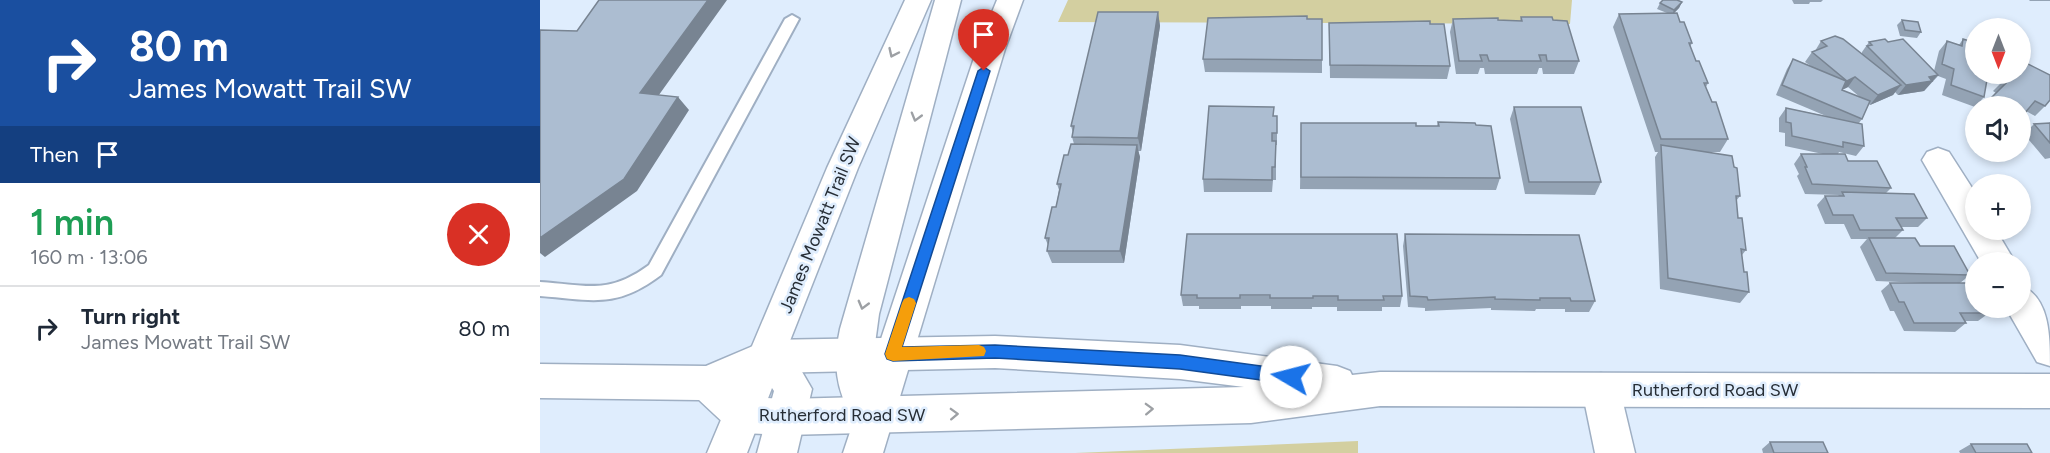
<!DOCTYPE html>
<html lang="en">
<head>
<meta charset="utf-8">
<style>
  body { margin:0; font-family:Figtree,sans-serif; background:#f2f2f3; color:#1f2937; height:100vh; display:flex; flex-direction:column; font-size:22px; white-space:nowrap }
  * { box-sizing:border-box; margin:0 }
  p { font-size:20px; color:#747a83 }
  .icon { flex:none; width:33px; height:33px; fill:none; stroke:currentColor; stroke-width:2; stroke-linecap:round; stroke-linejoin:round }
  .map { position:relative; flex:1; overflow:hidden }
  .side { display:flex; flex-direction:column; background:#fff; width:540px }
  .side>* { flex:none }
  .banner { background:#1a4fa0; color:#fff; overflow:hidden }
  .needle { width:39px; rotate:180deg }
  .fabs { position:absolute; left:1425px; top:18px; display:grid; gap:12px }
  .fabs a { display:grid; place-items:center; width:66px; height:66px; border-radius:50%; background:#fff; box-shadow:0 3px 9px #0003; font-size:30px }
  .pin { position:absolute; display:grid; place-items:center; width:51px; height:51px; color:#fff; margin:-62px -26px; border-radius:50% 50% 50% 0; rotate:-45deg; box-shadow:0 0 6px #0007 }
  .pin .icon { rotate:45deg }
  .me { position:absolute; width:66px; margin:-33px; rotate:278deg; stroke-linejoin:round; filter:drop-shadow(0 0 4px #0008) }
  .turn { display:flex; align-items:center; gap:21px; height:126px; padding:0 30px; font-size:27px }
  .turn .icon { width:78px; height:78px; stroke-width:2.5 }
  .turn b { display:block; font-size:42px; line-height:51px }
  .then { display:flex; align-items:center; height:57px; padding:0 30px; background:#0003; gap:12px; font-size:22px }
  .round { display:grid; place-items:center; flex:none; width:63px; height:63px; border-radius:32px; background:#f2f2f3 }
  .head { display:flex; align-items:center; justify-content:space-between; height:102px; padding:0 30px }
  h1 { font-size:36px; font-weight:600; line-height:45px; color:#1e9e55 }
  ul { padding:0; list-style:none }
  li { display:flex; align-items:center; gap:18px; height:84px; padding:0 30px; border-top:2px solid #e0e1e3 }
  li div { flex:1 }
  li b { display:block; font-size:22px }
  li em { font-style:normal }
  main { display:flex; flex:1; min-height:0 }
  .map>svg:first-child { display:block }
</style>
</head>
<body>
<main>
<section class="side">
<div class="banner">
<div class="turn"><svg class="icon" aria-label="right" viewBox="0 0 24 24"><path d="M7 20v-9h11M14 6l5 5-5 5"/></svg><div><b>80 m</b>James Mowatt Trail SW</div></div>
<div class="then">Then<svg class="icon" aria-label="arrive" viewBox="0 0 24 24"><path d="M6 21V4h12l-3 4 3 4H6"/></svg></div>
</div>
<div class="head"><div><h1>1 min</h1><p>160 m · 13:06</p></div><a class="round" style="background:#d93025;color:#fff"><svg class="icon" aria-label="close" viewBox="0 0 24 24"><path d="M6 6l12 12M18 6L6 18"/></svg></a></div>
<ul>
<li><svg class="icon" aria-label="right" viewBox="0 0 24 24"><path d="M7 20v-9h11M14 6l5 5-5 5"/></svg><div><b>Turn right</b><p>James Mowatt Trail SW</p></div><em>80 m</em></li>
</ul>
</section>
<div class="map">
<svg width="1510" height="453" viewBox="0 0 1510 453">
  <rect width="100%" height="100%" fill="#dfedfd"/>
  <!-- green -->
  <path fill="#d3cfa0" d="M528,0h504l-2,24 -512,-2z
    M818,441v12h-283z"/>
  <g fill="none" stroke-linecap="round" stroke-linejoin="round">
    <defs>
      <path id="service" d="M252,15l7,4 -138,256c-45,34 -68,25 -121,21v-14c48,3 68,13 109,-17l136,-246z"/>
      <path id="minor" d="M1398,148l11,4 27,42v36h20l19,32h-34l-59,-102 5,-8z
        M1480,285c30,12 30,51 30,81l-13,-4 -31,-54h14z
        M1061,373l13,5 6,12 15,63h-40l-13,-63 6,-12z"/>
      <path id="tertiary" d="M455,336l185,9 157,21 13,5 2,4 28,-3 670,2v34l-670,-2 -129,17 -465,12 -43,-2 -14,-5 -30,-28 -159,-2v-34l166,2 61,-26zM455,368l185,11 64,8 -458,12 -35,-2 -12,-10 30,-14z"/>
      <path id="secondary" d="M365,0h26l-73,168 -72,183 8,7 18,31 -15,64h-40l17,-62 -2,-3 -25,65h-40l120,-285z
        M395,0h26l-82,314 -7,52 105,-317 20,-49h26l-18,49 -122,404h-40l11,-33c-19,-30 -21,-58 -14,-91z"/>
    </defs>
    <!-- service casing -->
    <use href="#service" stroke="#9fafc3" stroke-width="4"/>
    <!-- minor casing -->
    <use href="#minor" stroke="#9fafc3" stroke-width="3"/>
    <!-- tertiary casing -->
    <use href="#tertiary" stroke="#9fafc3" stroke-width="3"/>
    <!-- secondary casing -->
    <use href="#secondary" stroke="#9fafc3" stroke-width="3"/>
    <!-- service -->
    <use href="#service" fill="#fff" fill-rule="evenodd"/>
    <!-- minor -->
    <use href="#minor" fill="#fff" fill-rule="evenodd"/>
    <!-- tertiary -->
    <use href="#tertiary" fill="#fff" fill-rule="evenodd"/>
    <!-- secondary -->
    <use href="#secondary" fill="#fff" fill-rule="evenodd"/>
  </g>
  <!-- wall -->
  <path fill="#94a3b4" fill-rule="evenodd" d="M1252,0h31l-2,2h-11l-1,2h-15z
    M1489,0h21v1h-20z
    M1142,2l-3,6 -5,5 18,30 -2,4 6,14 12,22 -2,4 22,52 -8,13h-11l25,15 6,29 -4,5 2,17 8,32 -4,5 2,17 5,20 -9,11 -80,-14 -5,-132 3,-5h-3l-42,-125 6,-13 48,-1 -10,-4 3,-6z
    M618,12l2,14 -19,125h-3l2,6 -16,106h-72l-5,-12 1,-6 -3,-7 11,-31 3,-17 -2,-6 11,-29 6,-11 -2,-7 1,-4 -2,-7z
    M981,17l32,3 26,41 -5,13h-31l-1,-6h-3l-2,6h-52l-1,-6h-4l-2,6h-22l-6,-42 3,-13 67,2z
    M1362,20l19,12 -4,6 -17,-2 -3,-11z
    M789,23l121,43 -3,13 -117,-1z
    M1423,39l21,58 -9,10 -33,-12 4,-16 -8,-3 -14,15 -26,4 -3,-3 -2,3 -23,10 -1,-1 -7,15 -3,4 5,23 -8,10 -17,-4 -1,2 53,34 -5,5 41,25 -9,9h-17l2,3 -8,8 25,8 50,29 -10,8 29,30 -11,8h-13l1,2 -11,9 -51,-1 -10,-20h-4l-9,-20 9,-8h33l-47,-2 -16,-34 7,-8h-16l-7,-15h-19l-8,-19 8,-9h13l1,-1 -34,-1 -8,-18 2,-2 -5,-10 7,-10h22l-38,-8v-13l-6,-1v-14l7,-10 40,8 -50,-21 11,-26 6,-10 18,7 -6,-4 7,-10 3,-1 6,-10 41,13v-2l7,-10h19l46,29 5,-20 8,-10 12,4zM1308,87l13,11 -19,-8z
    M663,59l119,1v13l-117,-1z
    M1470,74l35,32 -10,10 -9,-5 -6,6v-11h-37l13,-13 -3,-2z
    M974,107l87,75 -6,13 -70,-1 -15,-75z
    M734,116h3v29h-1v35h-3l-1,12h-68l-1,-13z
    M898,122l38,3 24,53 -4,12 -196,-1 1,-66 136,3z
    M1510,122v36l-5,1 -21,-25 10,-10 15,-1z
    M865,234l190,67 -6,11h-24v-3h-29l-1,2 -44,-1v-2l-66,3v-3l-17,-1 -5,-61z
    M641,295l221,1 -2,11h-18v4h-45v-4h-25v2h-41v-3h-30v3h-42v-3h-16z
    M1230,442l58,11h-65l-1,-4z
    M1431,444l61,9h-72l-1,-2z"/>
  <!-- shaded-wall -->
  <path fill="#788492" d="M168,0h19l-76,106 -11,-13z
    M1142,2l-3,6 -7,7 2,-5z
    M618,12l2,14 -19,125 -3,-13z
    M1398,75l-14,16 -26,4 8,-10 23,-8z
    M1315,77l-7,10 -8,4 7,-10z
    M1361,85l-8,10 -23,10 8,-10z
    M138,97l11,13 -52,81 -92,66 -5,-4v-15z
    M597,145l3,12 -16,106 -4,-12z"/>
  <!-- building -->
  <path fill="#acbdd1" stroke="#788492" stroke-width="1.5" d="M59,0h109l-68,93 38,4 -54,82 -84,59v-208l37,1z
    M1123,0h14l5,2 -8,8 -14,-7z
    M558,12h60l-20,126 -66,-1 2,-11h-3z
    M1137,13l3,9h4l8,21h-3l7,18h3l9,22h-4l8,19h4l12,37h-67l-42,-125z
    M767,16v3h15v41l-119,-1 5,-41z
    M981,17h31l1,3 14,1 12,40h-32l-1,-6h-7l2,6h-52l-2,-6h-7l2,6h-23l-6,-42 45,-1v2l24,1z
    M1362,20l16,2 3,10 -16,-2z
    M890,21v3h14l6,42 -120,-1 -1,-42z
    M1295,36l8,3 58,46 -23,10 -23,-18 -8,4 -35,-29 15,-6 -6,-5z
    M1345,39l3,3 15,-3 35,36 -9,2 3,4 -26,4 -39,-39 5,-1 -3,-3z
    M1423,39l13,4v31h12l-4,23 -33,-12 3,-16 -12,-5 5,-23 15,5z
    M1253,59l53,22 -4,9 28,11 -8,18 -80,-34z
    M1482,61l28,14v25l-5,6 -10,-5 -11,13 -4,-2v-6h-9l-19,-9 14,-14 -3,-2 7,-7h10v-11z
    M669,106l65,1 -1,9h4v17h-5v8h4l-1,26h-3v13l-69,-1z
    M974,107h67l20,75h-72z
    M1246,108l76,16 2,22 -21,-4v5l-51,-11 -1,-13 -5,-1z
    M898,122l37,1 1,2 15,1 9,52 -199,-1v-54h115v3h23z
    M1510,123v20l-16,-19z
    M531,144l66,1 -17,106h-73l2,-13h-4l7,-31h4l5,-23h-4l7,-29h4z
    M1121,145l71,11 2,11 3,1 3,28h-4l2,22h4l4,32 -5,-1 3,23h3l2,20 -81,-14z
    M1261,154h44l3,7h29l14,27 -79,-4 -7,-17h2z
    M1302,192l72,2 13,24h-31l7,12h-43l-7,-15h-20l-8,-19h19z
    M647,234h210l5,62h-19l1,4h-46v-4h-25v2h-43v-3h-30v3h-43v-3h-16z
    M865,234l174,1 16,66h-24l-1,-3h-30v2l-45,-1v-2l-67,3 -1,-3 -17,-1z
    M1329,238h46l5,8h34l16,29 -84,-2z
    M1350,283h82l4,5v20h10l3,5h-29l6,10h-52l-10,-21h-5z
    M1230,442h53l5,11h-54z
    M1431,444h56l5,9h-56z"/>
  <!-- one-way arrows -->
  <defs><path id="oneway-chevron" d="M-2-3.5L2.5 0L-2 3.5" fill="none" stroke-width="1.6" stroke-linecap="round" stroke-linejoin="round" transform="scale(1.5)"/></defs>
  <g stroke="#9da0a4">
    <use href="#oneway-chevron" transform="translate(353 53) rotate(115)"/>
    <use href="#oneway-chevron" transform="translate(376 117) rotate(106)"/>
    <use href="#oneway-chevron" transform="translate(323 305) rotate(105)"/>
    <use href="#oneway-chevron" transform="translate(609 409) rotate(-2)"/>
    <use href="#oneway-chevron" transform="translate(414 414) rotate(-2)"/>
  </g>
  <!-- route -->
  <path fill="#1a73e8" stroke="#114b97" stroke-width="1.5" d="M444,67l6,4 -88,276 93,-2 185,10 111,15 6,2 2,5 -2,5 -6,2 -111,-15 -185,-11 -102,3 -6,-2 -2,-5 93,-283z"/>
  <!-- slow -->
  <path fill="#f59e0b" d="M369,297l5,2 2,4 -14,44 77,-2 5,2 2,4 -2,5 -91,5 -6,-2 -2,-5 17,-51 2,-4z"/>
  <g text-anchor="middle" stroke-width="5" stroke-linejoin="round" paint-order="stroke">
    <!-- street labels -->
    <g font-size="18" fill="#262d35" stroke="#dfedfd">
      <text transform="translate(280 225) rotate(-68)" y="6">James Mowatt Trail SW</text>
      <text x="1175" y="396">Rutherford Road SW</text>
      <text x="302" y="421">Rutherford Road SW</text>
    </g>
  </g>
</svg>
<div class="fabs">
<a><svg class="needle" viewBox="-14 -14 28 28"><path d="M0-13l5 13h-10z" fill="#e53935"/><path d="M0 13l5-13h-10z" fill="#747a83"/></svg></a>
<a><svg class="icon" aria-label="sound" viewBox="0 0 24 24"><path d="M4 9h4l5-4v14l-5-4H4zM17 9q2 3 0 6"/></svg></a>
<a>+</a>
<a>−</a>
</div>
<div class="pin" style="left:444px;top:71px;background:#d93025"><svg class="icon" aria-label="arrive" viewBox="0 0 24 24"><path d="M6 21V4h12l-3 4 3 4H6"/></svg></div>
<svg class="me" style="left:751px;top:377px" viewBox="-20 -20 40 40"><circle r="19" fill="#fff"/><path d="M0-13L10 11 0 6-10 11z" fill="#1a73e8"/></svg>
</div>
</main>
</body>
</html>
